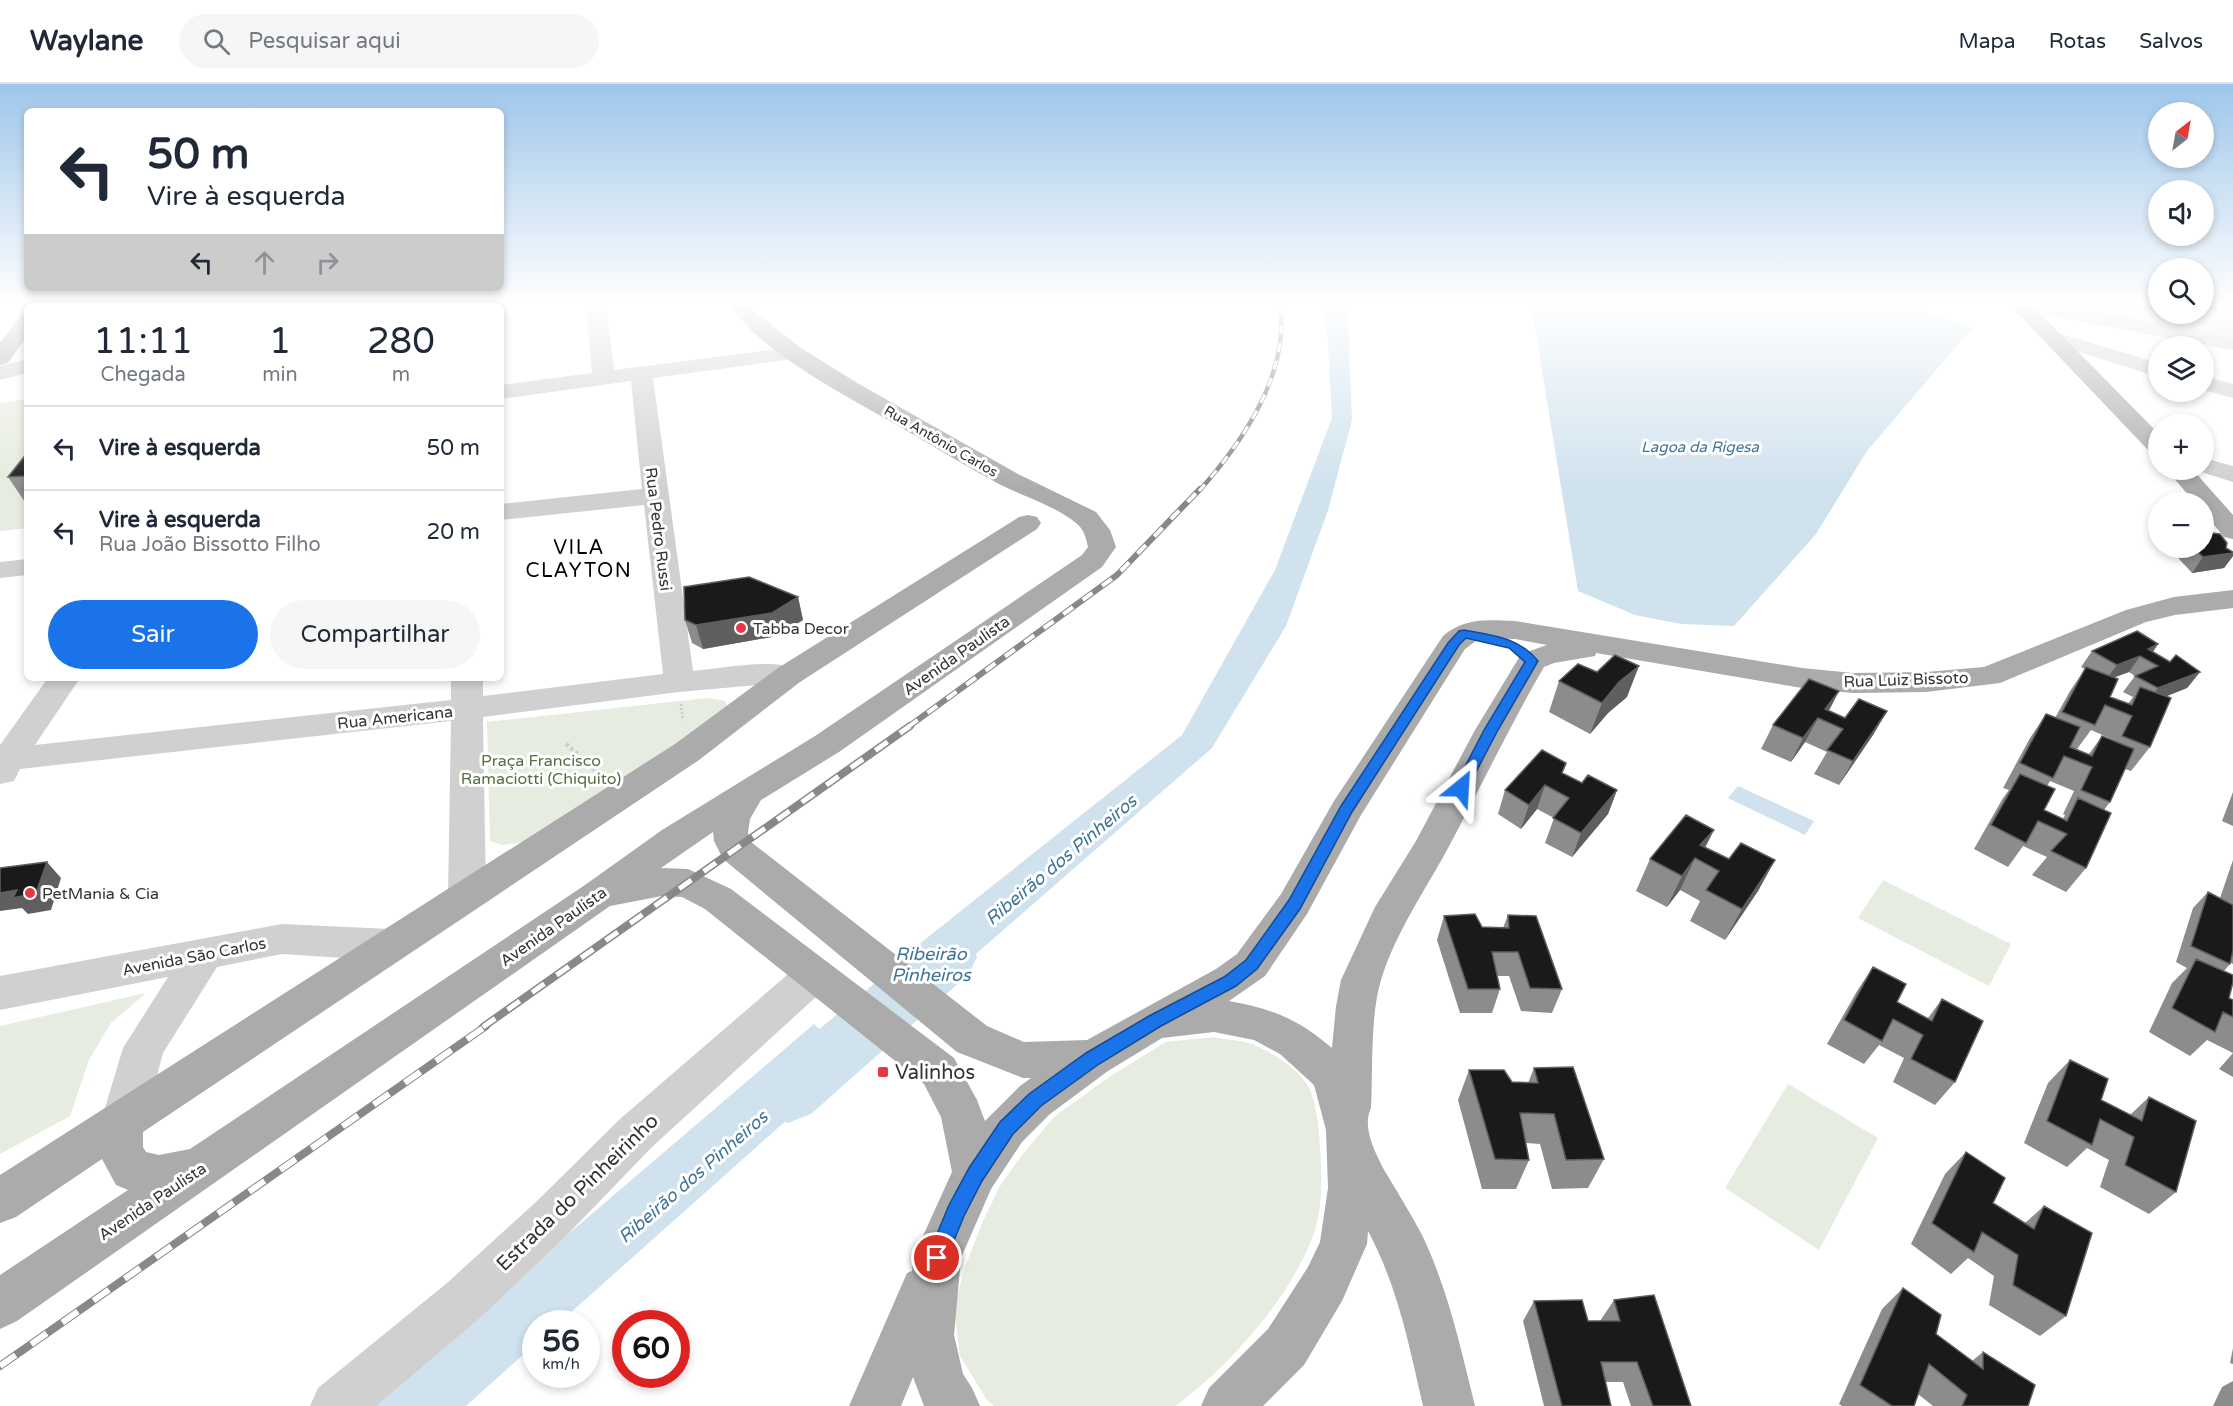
<!DOCTYPE html>
<html lang="pt">
<head>
<meta charset="utf-8">
<style>
  body { margin:0; font-family:"Varela Round",sans-serif; background:#f6f6f7; color:#1f2937; height:100vh; display:flex; flex-direction:column; font-size:22px; white-space:nowrap }
  * { box-sizing:border-box; margin:0 }
  p { font-size:20px; color:#747a83 }
  .icon { flex:none; width:33px; height:33px; fill:none; stroke:currentColor; stroke-width:2; stroke-linecap:round; stroke-linejoin:round }
  .map { position:relative; flex:1; overflow:hidden }
  .side { position:absolute; left:24px; top:219px; width:480px; height:378px; display:flex; flex-direction:column; background:#fff; border-radius:9px; box-shadow:0 3px 9px #0003 }
  .side>* { flex:none }
  .banner { position:absolute; left:24px; top:24px; width:480px; height:183px; border-radius:9px; box-shadow:0 3px 9px #0003; background:#fff; color:#1f2937; overflow:hidden }
  .needle { width:39px; rotate:31deg }
  .tools { position:absolute; left:2148px; top:18px; display:grid; gap:12px }
  .tools a { display:grid; place-items:center; width:66px; height:66px; border-radius:50%; background:#fff; box-shadow:0 3px 9px #0003; font-size:30px }
  .speed { position:absolute; left:522px; top:1226px; display:flex; gap:12px; font-size:30px; font-weight:700; text-align:center }
  .speed>* { display:grid; place-content:center; width:78px; height:78px; border-radius:50%; background:#fff; box-shadow:0 3px 9px #0003; line-height:1 }
  .speed small { font-size:15px; font-weight:400 }
  .speed .limit { border:9px solid #d22; background:#fff; color:#111 }
  .pin { position:absolute; display:grid; place-items:center; width:51px; height:51px; color:#fff; margin:-26px; border:3px solid #fff; border-radius:50%; box-shadow:0 2px 6px #0007 }
  .me { position:absolute; width:66px; margin:-33px; rotate:27deg; stroke-linejoin:round; filter:drop-shadow(0 0 4px #0008) }
  .turn { display:flex; align-items:center; gap:21px; height:126px; padding:0 24px; font-size:27px }
  .turn .icon { width:78px; height:78px; stroke-width:2.5 }
  .turn b { display:block; font-size:42px; line-height:51px }
  .lanes { display:flex; align-items:center; height:57px; padding:0 24px; background:#0003; justify-content:center; gap:30px; direction:ltr }
  .lanes .off { opacity:.35 }
  .eta { display:flex; justify-content:space-evenly; align-items:center; height:102px; text-align:center }
  .eta b { font-size:36px; font-weight:600; line-height:42px }
  .cta { display:flex; gap:12px; margin-top:auto; padding:12px 24px }
  .cta a { flex:1; height:69px; border-radius:36px; background:#1a73e8; color:#fff; font-size:24px; font-weight:600; line-height:69px; text-align:center }
  .cta a+a { background:#f6f6f7; color:#1f2937 }
  ul { padding:0; list-style:none }
  li { display:flex; align-items:center; gap:18px; height:84px; padding:0 24px; border-top:2px solid #e0e1e3 }
  li div { flex:1 }
  li b { display:block; font-size:22px }
  li em { font-style:normal }
  header { display:flex; align-items:center; gap:36px; box-sizing:border-box; height:84px; padding:0 30px; background:#fff; border-bottom:2px solid #e0e1e3 }
  header strong { font-size:28px }
  nav { display:flex; gap:33px; margin-inline-start:auto; font-size:21px }
  .search { width:420px; height:54px; background:#f6f6f7; display:flex; align-items:center; gap:15px; box-sizing:border-box; padding:0 21px; border-radius:33px; color:#747a83; font-size:22px }
  .map>svg:first-child { display:block }
</style>
</head>
<body>
<header>
<strong>Waylane</strong>
<div class="search"><svg class="icon" aria-label="search" viewBox="0 0 24 24"><circle cx="10" cy="10" r="6"/><path d="M15 15l6 6"/></svg>Pesquisar aqui</div>
<nav><a>Mapa</a><a>Rotas</a><a>Salvos</a></nav>
</header>
<div class="map">
<svg width="2233" height="1322" viewBox="0 0 2233 1322">
  <rect width="100%" height="100%" fill="#fff"/>
  <!-- green -->
  <path fill="#e6ecdf" d="M2061,219h97v11h46v-11h29v37l-138,-27z
    M27,315v129l-27,3v-128z
    M707,614l18,3 6,11 -207,130 -22,3 -12,-4 -3,-119z
    M1883,796l128,64 -22,42 -131,-68z
    M146,909l-36,31 -21,36 -19,56 -70,38v-128z
    M1214,953c13,3 28,3 40,8 17,7 45,24 54,41 9,17 11,43 12,62 2,28 3,58 -6,85 -23,65 -84,132 -138,173h-182l-7,-6 -27,-44 -6,-49 11,-40 18,-46 17,-35 19,-27 35,-42 55,-40 57,-35z
    M1788,1000l90,54 -59,112 -94,-62z"/>
  <!-- water -->
  <path fill="#cfe2ee" d="M1321,219h23l4,21 4,96 -24,90 -42,116 -74,122 -281,245 -38,-28 289,-230 93,-165 57,-152 -4,-75z
    M1531,219h368l73,25 -105,123 -51,83 -82,92 -53,-2 -46,-9 -57,-24z
    M1738,702l76,35 -9,14 -77,-37z
    M814,940l39,37 -294,262h-23l-1,21 -69,62h-99z"/>
  <g fill="none" stroke-linecap="round" stroke-linejoin="round">
    <!-- river -->
    <path fill="#cfe2ee" fill-rule="evenodd" d="M948,849l21,7 8,17 -8,17 -158,140 -23,9 -23,-9 -9,-20 9,-20 162,-134z"/>
    <!-- path-far1 -->
    <path stroke="#cdcdcd" stroke-width="3" stroke-dasharray="2 2" stroke-linecap="butt" d="M681,620l2,16"/>
    <!-- path -->
    <path stroke="#cdcdcd" stroke-width="4.5" stroke-dasharray="3 3" stroke-linecap="butt" d="M566,660l35,31"/>
    <!-- minor -->
    <path fill="#d0d0d0" fill-rule="evenodd" d="M290,219h20l-1,3h-20z
      M405,219h35l-2,3h-35z
      M471,219h20v3h-20z
      M586,219h20l8,67 179,-23 8,1 3,5 -3,5 -8,1 -140,19 40,293c34,-3 73,-12 107,-3l4,7 -4,7 -11,3h-32l-78,7 -196,25 3,179 -6,10 -13,4 -13,-4 -6,-10 3,-175 -431,48 -6,12 -14,3v-39l48,-67h32l-45,67 416,-45v-22h32v18l180,-22 -19,-169 -143,15v-16l141,-15 -11,-108 -130,18v-14l91,-12z
      M2049,219l184,35v12l-214,-40 -7,-2 -3,-4z
      M2052,247l106,32v14l-113,-36 -4,-4 4,-4z
      M27,275v14l-27,7v-14z
      M2204,292l29,8v14l-29,-8z
      M2204,374l29,8v16l-38,-12h9z
      M27,475v16l-27,3v-16z
      M282,840l108,5 14,5 5,11 -5,11 -14,5 -108,-7 -65,13 -54,86 -18,68 -6,14 -16,6 -16,-6 -6,-14 22,-73 45,-71 -168,33v-34z
      M815,874l14,5 6,11 -6,11 -177,162 -83,86 -88,84 -105,89h-66l8,-18 129,-105 90,-82 83,-82 181,-156z"/>
    <!-- major -->
    <path fill="#ababab" fill-rule="evenodd" d="M730,219h20l4,8 47,37 58,36 159,90 78,38 14,18 6,17 -14,20 -263,185 -78,48 -11,19 -2,14 3,9 236,184 37,16 63,-2 129,-71 21,-15 44,-60 53,-93 109,-165c22,-19 45,-16 72,-15l287,47 51,5 73,-1 58,-5 142,-57 48,-13 59,-7v18l-58,7 -29,7 -146,61 -74,9 -73,1 -51,-5 -206,-35 -1,3 -41,7 -10,4c-35,60 -64,122 -97,183 -23,42 -52,84 -66,130 -11,36 -8,90 -10,128 -9,19 3,42 12,60 13,22 27,44 39,67 26,54 39,114 53,171h-52c-14,-61 -25,-119 -55,-175l-1,13 -25,57 -38,64 -41,41h-62l8,-18 59,-59 40,-62 12,-25 8,-54 -2,-58 -12,-45 -34,-31 -26,-14 -40,-8 -52,6 -54,33 -58,43 -28,28 -31,47 -30,69 -7,77 9,39 9,14 8,18h-56l-11,-29 -12,29h-52l58,-133 5,-2 1,-13 39,-86 -11,-55 -17,-33 -219,-175 -23,-12 -20,-1 -52,10 -593,415 -17,8v-54l128,-85 -12,-5 -14,-26 -86,58 -16,6v-48l675,-431 103,-76 241,-151 9,-2 9,2 4,6 -4,6 -237,153 -101,78 -556,372v15l3,5 13,3 31,-6 395,-264 77,-55 153,-94 267,-181 6,-8c-2,-9 -4,-18 -12,-24 -22,-18 -52,-26 -77,-39 -35,-19 -69,-40 -104,-60 -45,-26 -141,-75 -165,-121zM1480,554l35,1 32,6 -26,9 -4,7 -42,69 -59,111 -41,66 -34,73 -5,26 -4,42c-34,-29 -59,-39 -103,-47l36,-25 42,-62 54,-99 104,-166zM713,748l1,9 9,18 234,193 66,26h8l-11,8 -35,35 -8,-21 -23,-42 -223,-169 -43,-20 -27,-1z
      M2008,219h22l128,130v20l-9,-2z
      M27,231v21l-19,27 -8,2v-22l20,-26z
      M2167,386h26l40,45v24l-9,-2 -20,-24v-11h-10z"/>
    <defs>
      <path id="rail-far3" d="M1199,407c43,-48 93,-120 80,-188"/>
      <path id="rail-far2" d="M908,643l209,-152 83,-86"/>
      <path id="rail-far1" d="M483,943l427,-301"/>
      <path id="rail" d="M0,1282l486,-340"/>
    </defs>
    <!-- rail-far3 casing -->
    <use href="#rail-far3" stroke="#888" stroke-width="4.5"/>
    <!-- rail-far2 casing -->
    <use href="#rail-far2" stroke="#888" stroke-width="6"/>
    <!-- rail-far1 casing -->
    <use href="#rail-far1" stroke="#888" stroke-width="8"/>
    <!-- rail casing -->
    <use href="#rail" stroke="#888" stroke-width="8"/>
    <!-- rail-far3 -->
    <use href="#rail-far3" stroke="#fff" stroke-width="3" stroke-dasharray="9" stroke-linecap="butt"/>
    <!-- rail-far2 -->
    <use href="#rail-far2" stroke="#fff" stroke-width="4" stroke-dasharray="12" stroke-linecap="butt"/>
    <!-- rail-far1 -->
    <use href="#rail-far1" stroke="#fff" stroke-width="5" stroke-dasharray="15" stroke-linecap="butt"/>
    <!-- rail -->
    <use href="#rail" stroke="#fff" stroke-width="6" stroke-dasharray="19" stroke-linecap="butt"/>
  </g>
  <!-- wall -->
  <path fill="#8c8c8c" fill-rule="evenodd" d="M27,369v52l-19,-28z
    M2169,464h57l7,4v4l-9,12 -32,5z
    M798,513l5,23 -26,16 -74,13 -11,-6 -7,-23z
    M2158,560l-5,8 17,10 30,10 -13,16 -21,8 -16,51 -19,24 -6,-2 -15,33 -6,8 -18,58 -20,24 -34,-17 15,-18 -24,-11 -15,21 -34,-18 29,-51 6,-8 -6,-2 27,-50 16,-24 9,4 15,-27 15,-22 -4,-2 11,-16zM2129,588l6,4 -12,16 10,5 -5,7 -18,-7 4,-20zM2091,646l23,10h-1l-11,-4 -13,18 -12,-5zM2050,697l24,10 -11,23 2,1 -2,4 -19,-9 3,-24z
    M1559,597l68,16 -19,16 -18,21 -41,-22z
    M1839,607l-10,20 16,7 42,-7 -14,24 -34,50 -25,-11 13,-22 -22,-10 -14,20 -30,-13 12,-24z
    M1563,690l19,9 35,7 -9,24 -36,43 -27,-14 9,-25 -17,-9 -16,20 -23,-15 7,-24z
    M2233,708v34l-11,-5z
    M1705,763l24,12 46,1 -17,31 -33,49 -35,-19 10,-20 -20,-11 -13,17 -31,-16 14,-32z
    M2233,776v104l-2,-1 -7,8 5,27 4,2v77l-14,-8 14,-16 -26,-13 -17,16 -41,-24 23,-49 15,-15 -11,-6 17,-54 15,-16 12,6z
    M1508,831l54,74 -10,24 -31,-2 -12,-35h-12l3,13 -8,24h-32l-23,-73 7,-24 38,11 21,1z
    M1873,883l24,35 31,16 14,-19 13,83 -20,23 -42,-23 11,-24 -25,-13 -15,19 -37,-20 30,-53z
    M2070,976l31,40 29,15 19,-18 27,95 -27,22 -49,-27 9,-27 -22,-12 -20,19 -43,-24 24,-60z
    M1534,984l70,91 -16,29 -36,1 -12,-45 -14,-1 3,17 -13,29h-34l-24,-89 11,-30 43,12 16,1z
    M1966,1068l27,51 32,20 19,-17 22,110 -26,20 -51,-31 5,-29 -26,-18 -17,16 -40,-30 34,-70z
    M1903,1204l33,46 36,27 11,-9 45,54h-95l-15,-12 -4,12h-72l-3,-2 43,-95z
    M1614,1216l77,106h-60l-8,-24h-18l6,24h-67l-21,-85 11,-20 54,20h12z
    M2233,1264v16l-3,-1z
    M2233,1297v25h-20l9,-19z"/>
  <!-- shaded-wall -->
  <path fill="#5f5f5f" d="M2233,469v3l-9,12 -32,5 11,-16z
    M798,513l5,23 -26,16 -74,13 -7,-24z
    M2158,560l-11,16 1,-11z
    M2140,572l-11,16 -24,9 12,-16z
    M1639,582l-12,31 -19,16 -18,21 12,-31 17,-21z
    M2200,588l-13,16 -42,17 13,-17z
    M1839,607l-13,24 -1,-6z
    M1887,627l-14,24 -34,50 14,-24z
    M1818,634l-13,24 -14,20 12,-24z
    M1545,701l-8,24 -16,20 8,-24z
    M1617,706l-9,24 -36,43 9,-24z
    M1714,746l-15,30 -4,-2 -15,32 -13,17 15,-31 18,-31z
    M1775,776l-17,31 -33,49 17,-31z
    M47,778l14,16 -10,32 -23,4 -6,-6 -22,3v-18z"/>
  <!-- building -->
  <path fill="#1a1a1a" stroke="#5f5f5f" stroke-width="1.5" d="M27,369v23l-19,1z
    M2204,448l16,2 7,9 -1,5 7,4v1l-30,4 -9,-9h10z
    M749,493l49,20 -26,16 -76,12 -11,-5 -1,-33z
    M2137,547l21,13 -10,5 22,13 6,-7 24,17 -42,16 -23,-12 23,-10 -18,-10 -23,9 -25,-14z
    M1615,571l24,11 -20,16 -17,21 -43,-22 19,-17 19,8z
    M2086,583l32,12 -8,18 22,8 8,-18 31,11 -21,49 -28,-11 10,-20 -27,-11 -10,20 -33,-13z
    M1809,595l30,12 -14,18 20,9 14,-19 28,12 -34,50 -26,-11 16,-21 -25,-11 -15,20 -30,-13z
    M2046,630l34,13 -10,20 22,9 10,-20 32,13 -24,53 -29,-12 11,-23 -28,-11 -11,22 -33,-15z
    M1542,666l24,13 -4,10 20,10 6,-8 29,15 -36,43 -28,-15 16,-20 -24,-13 -16,20 -24,-15z
    M2020,690l35,15 -11,21 23,11 11,-23 33,15 -25,55 -35,-17 16,-17 -29,-13 -12,22 -35,-18z
    M1686,731l28,15 -14,15 29,14 12,-16 34,17 -33,49 -36,-19 13,-19 -24,-13 -13,18 -32,-17z
    M47,778l-11,31 -23,5 4,-8 -17,3v-25z
    M2208,808l25,13v46l-3,13 -39,-18z
    M1475,830l7,13 27,1 -1,-13 28,1 26,73 -32,-1 -12,-36h-26l8,37h-32l-24,-73z
    M2196,875l37,16v7l-4,16 4,2v17l-10,-5 -8,20 -43,-24z
    M1873,883l33,17 -9,18 35,19 10,-22 41,22 -28,61 -44,-23 12,-24 -30,-16 -11,22 -38,-21z
    M2070,976l38,19 -7,21 41,21 7,-24 47,24 -20,71 -51,-27 9,-28 -34,-18 -8,26 -45,-24z
    M1573,983l31,92 -38,1 -12,-46 -34,-1 9,47 -34,-1 -26,-89h35l8,12 26,1 -4,-15z
    M1966,1068l39,26 -12,25 41,26 10,-23 48,27 -26,83 -53,-31 5,-30 -36,-23 -8,20 -42,-29z
    M1903,1204l38,27 -5,19 47,35v-17l52,33 -7,21h-66l5,-11 -38,-31 -15,42h-22l-32,-21z
    M1654,1211l37,111h-38l-16,-44h-36l10,44h-49l-28,-105 48,-1 6,21h32l-6,-21z"/>
  <!-- sky -->
  <linearGradient id="sky" x2="0" y2="1"><stop stop-color="#9ec6ea"/><stop offset="0.54" stop-color="#fff"/><stop offset="1" stop-color="#fff" stop-opacity="0"/></linearGradient>
  <rect width="2233" height="405" fill="url(#sky)"/>
  <!-- route -->
  <path fill="#1a73e8" stroke="#114b97" stroke-width="1.5" d="M1464,546c27,5 55,7 74,31l-40,69 -32,61 -5,2 -7,-5 30,-58 41,-68 -16,-14 -43,-10 -7,7 -107,167 -52,97 -43,60 -21,17 -75,40 -62,38 -58,42 -28,28 -31,47 -18,35 -20,49 -7,3 -7,-3 -3,-7 22,-53 20,-37 31,-46 29,-28 57,-41 63,-37 75,-39 22,-17 43,-60 52,-94 107,-163 11,-12z"/>
  <!-- markers -->
  <g fill="#e63946" stroke="#fff" stroke-width="2">
    <circle cx="741" cy="544" r="6"/>
    <circle cx="30" cy="809" r="6"/>
    <rect x="877" y="982" width="12" height="12" rx="3"/>
  </g>
  <g text-anchor="middle" stroke-width="6" stroke-linejoin="round" paint-order="stroke">
    <!-- far-street labels -->
    <g font-size="14" fill="#333" stroke="#fff">
      <text transform="translate(941 357) rotate(30)" y="5">Rua Antônio Carlos</text>
    </g>
    <!-- far-water labels -->
    <g font-size="15" font-style="italic" fill="#3f7597" stroke="#fff">
      <text x="1700" y="368">Lagoa da Rigesa</text>
    </g>
    <!-- street labels -->
    <g font-size="16" fill="#333" stroke="#fff">
      <text transform="translate(659 445) rotate(83)" y="6">Rua Pedro Russi</text>
      <text transform="translate(956 571) rotate(-35)" y="6">Avenida Paulista</text>
      <text transform="translate(1906 595) rotate(-2)" y="6">Rua Luiz Bissoto</text>
      <text transform="translate(395 633) rotate(-6)" y="6">Rua Americana</text>
      <text transform="translate(553 842) rotate(-35)" y="6">Avenida Paulista</text>
      <text transform="translate(194 872) rotate(-11)" y="6">Avenida São Carlos</text>
      <text transform="translate(152 1117) rotate(-34)" y="6">Avenida Paulista</text>
    </g>
    <!-- poi labels -->
    <g font-size="16" fill="#333" stroke="#fff" text-anchor="start">
      <text x="753" y="550">Tabba Decor</text>
      <text x="42" y="815">PetMania &amp; Cia</text>
    </g>
    <!-- park labels -->
    <g font-size="16" fill="#56703f" stroke="#fff">
      <text x="541" y="682">Praça Francisco<tspan x="541" dy="18">Ramaciotti (Chiquito)</tspan></text>
    </g>
    <!-- water labels -->
    <g font-size="18" font-style="italic" fill="#3f7597" stroke="#fff">
      <text transform="translate(1061 776) rotate(-40)" y="6">Ribeirão dos Pinheiros</text>
      <text x="931" y="876">Ribeirão<tspan x="931" dy="21">Pinheiros</tspan></text>
      <text transform="translate(693 1093) rotate(-41)" y="6">Ribeirão dos Pinheiros</text>
    </g>
    <!-- quarter labels -->
    <g font-size="20" letter-spacing="1.5" fill="#000" stroke="#fff">
      <text x="579" y="470">VILA<tspan x="579" dy="23">CLAYTON</tspan></text>
    </g>
    <!-- near-poi labels -->
    <g font-size="20" fill="#333" stroke="#fff" text-anchor="start">
      <text x="895" y="995">Valinhos</text>
    </g>
    <!-- near-street labels -->
    <g font-size="20" fill="#333" stroke="#fff">
      <text transform="translate(577 1108) rotate(-44)" y="7">Estrada do Pinheirinho</text>
    </g>
  </g>
</svg>
<div class="tools">
<a><svg class="needle" viewBox="-14 -14 28 28"><path d="M0-13l5 13h-10z" fill="#e53935"/><path d="M0 13l5-13h-10z" fill="#747a83"/></svg></a>
<a><svg class="icon" aria-label="sound" viewBox="0 0 24 24"><path d="M4 9h4l5-4v14l-5-4H4zM17 9q2 3 0 6"/></svg></a>
<a><svg class="icon" aria-label="search" viewBox="0 0 24 24"><circle cx="10" cy="10" r="6"/><path d="M15 15l6 6"/></svg></a>
<a><svg class="icon" aria-label="layers" viewBox="0 0 24 24"><path d="M12 4l9 5-9 5-9-5zM3 14l9 5 9-5"/></svg></a>
<a>+</a>
<a>−</a>
</div>
<div class="speed"><div>56<small>km/h</small></div><div class="limit">60</div></div>
<div class="pin" style="left:937px;top:1174px;background:#d93025"><svg class="icon" aria-label="arrive" viewBox="0 0 24 24"><path d="M6 21V4h12l-3 4 3 4H6"/></svg></div>
<svg class="me" style="left:1461px;top:704px" viewBox="-20 -20 40 40"><path d="M0-17L14 15 0 8-14 15z" fill="#1a73e8" stroke="#fff" stroke-width="4"/></svg>
<div class="banner">
<div class="turn"><svg class="icon" aria-label="left" viewBox="0 0 24 24"><path d="M17 20v-9H6M10 6l-5 5 5 5"/></svg><div><b>50 m</b>Vire à esquerda</div></div>
<div class="lanes"><svg class="icon" aria-label="left" viewBox="0 0 24 24"><path d="M17 20v-9H6M10 6l-5 5 5 5"/></svg><svg class="icon off" aria-label="ahead" viewBox="0 0 24 24"><path d="M12 20V5M6 11l6-6 6 6"/></svg><svg class="icon off" aria-label="right" viewBox="0 0 24 24"><path d="M7 20v-9h11M14 6l5 5-5 5"/></svg></div>
</div>
<section class="side">
<div class="eta">
<div><b>11:11</b><p>Chegada</p></div>
<div><b>1</b><p>min</p></div>
<div><b>280</b><p>m</p></div>
</div>
<ul>
<li><svg class="icon" aria-label="left" viewBox="0 0 24 24"><path d="M17 20v-9H6M10 6l-5 5 5 5"/></svg><div><b>Vire à esquerda</b></div><em>50 m</em></li>
<li><svg class="icon" aria-label="left" viewBox="0 0 24 24"><path d="M17 20v-9H6M10 6l-5 5 5 5"/></svg><div><b>Vire à esquerda</b><p>Rua João Bissotto Filho</p></div><em>20 m</em></li>
</ul>
<div class="cta"><a>Sair</a><a>Compartilhar</a></div>
</section>
</div>
</body>
</html>
